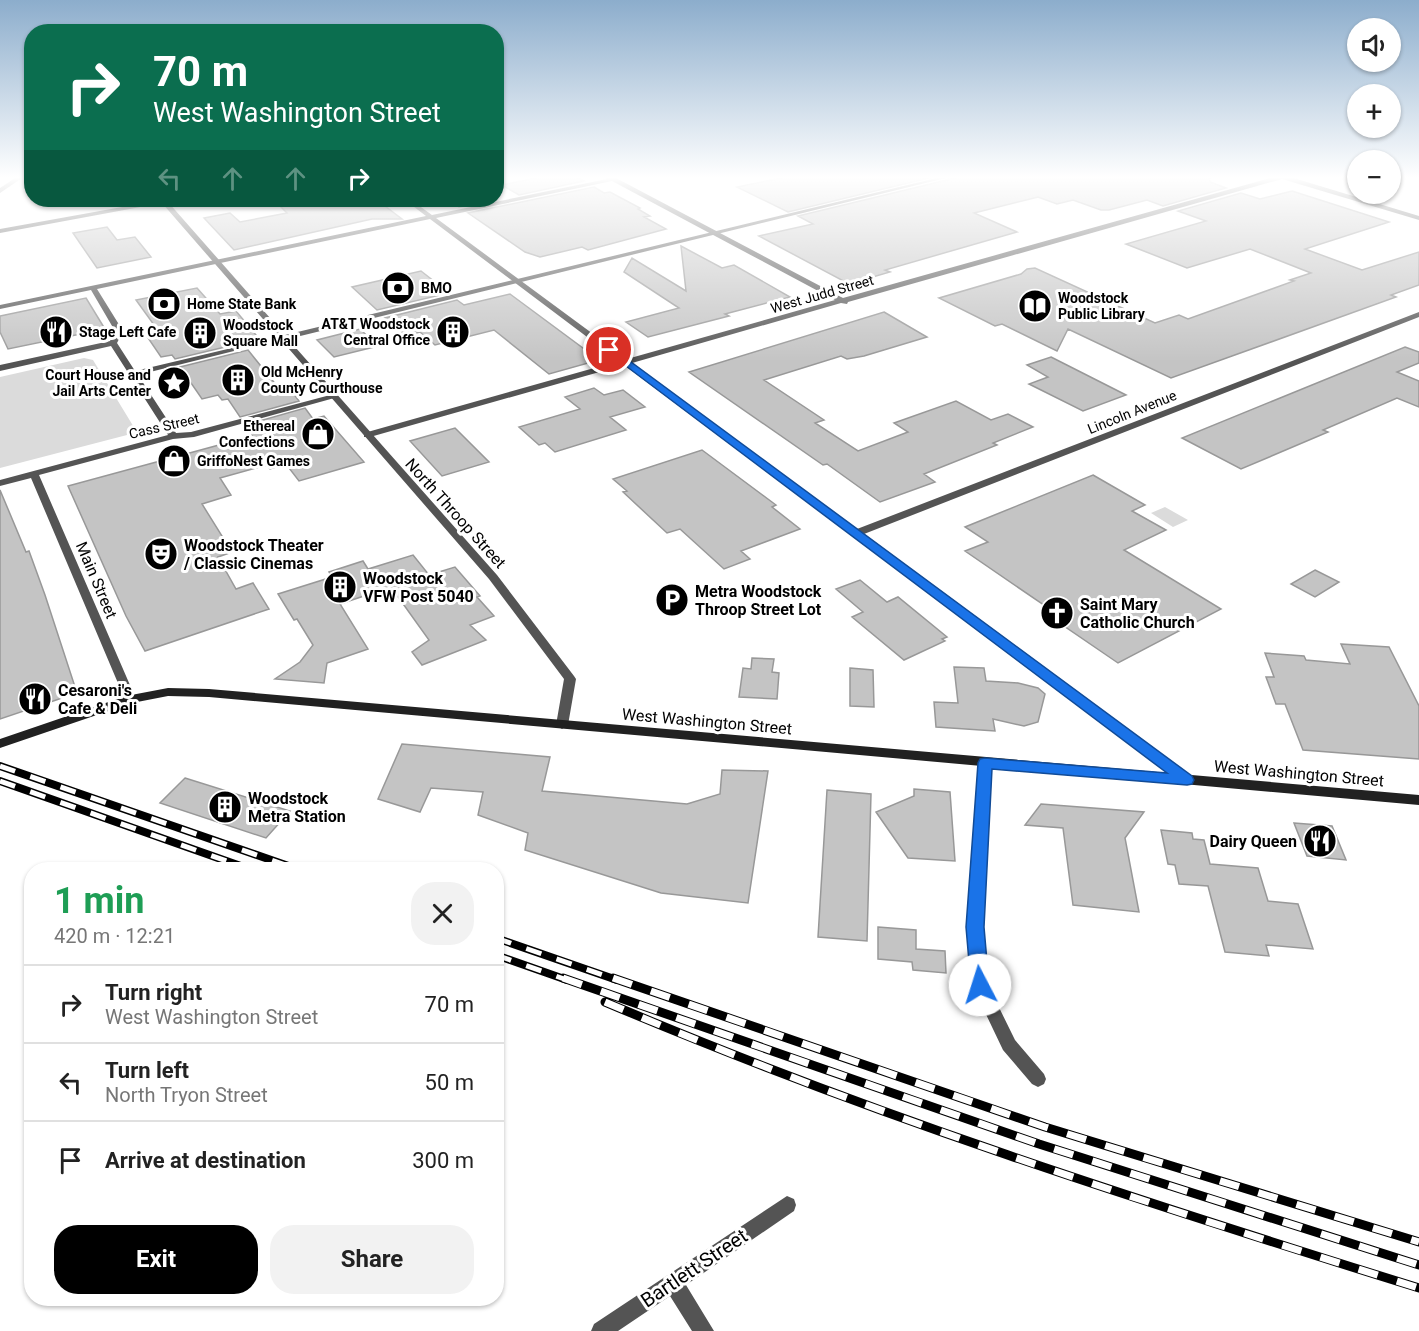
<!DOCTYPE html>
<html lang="en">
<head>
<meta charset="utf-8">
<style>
  body { margin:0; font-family:Roboto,sans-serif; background:#f2f2f2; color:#222; height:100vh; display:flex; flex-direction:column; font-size:22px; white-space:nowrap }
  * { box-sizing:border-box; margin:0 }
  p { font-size:20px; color:#767676 }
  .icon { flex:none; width:33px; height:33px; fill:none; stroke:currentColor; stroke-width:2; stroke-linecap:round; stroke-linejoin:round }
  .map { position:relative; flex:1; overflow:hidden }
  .panel { position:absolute; left:24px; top:862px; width:480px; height:444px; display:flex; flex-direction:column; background:#fff; border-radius:24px; box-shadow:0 2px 4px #0004 }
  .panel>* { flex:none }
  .guide { position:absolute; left:24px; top:24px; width:480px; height:183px; border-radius:24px; box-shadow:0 2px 4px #0004; background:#0b6e4f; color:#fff; overflow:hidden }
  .buttons { position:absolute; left:1347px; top:18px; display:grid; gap:12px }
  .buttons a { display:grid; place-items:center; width:54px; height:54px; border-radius:50%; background:#fff; box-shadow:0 2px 4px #0004; font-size:30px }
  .pin { position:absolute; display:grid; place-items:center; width:51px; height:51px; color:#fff; margin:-26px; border:3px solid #fff; border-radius:50%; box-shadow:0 2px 6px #0007 }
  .me { position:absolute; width:66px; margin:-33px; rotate:355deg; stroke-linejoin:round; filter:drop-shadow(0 0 4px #0008) }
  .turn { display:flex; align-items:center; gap:21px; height:126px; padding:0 30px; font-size:27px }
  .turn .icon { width:78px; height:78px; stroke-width:2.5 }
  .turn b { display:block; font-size:42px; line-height:51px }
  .lanes { display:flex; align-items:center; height:57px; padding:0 30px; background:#0003; justify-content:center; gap:30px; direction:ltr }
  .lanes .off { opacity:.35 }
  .round { display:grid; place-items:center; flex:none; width:63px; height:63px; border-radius:24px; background:#f2f2f2 }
  .summary { display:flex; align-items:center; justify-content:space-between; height:102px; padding:0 30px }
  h1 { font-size:36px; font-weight:700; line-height:45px; color:#1e9e55 }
  .primary-button { display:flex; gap:12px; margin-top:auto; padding:12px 30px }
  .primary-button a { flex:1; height:69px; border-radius:24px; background:#000; color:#fff; font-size:24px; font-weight:700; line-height:69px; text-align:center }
  .primary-button a+a { background:#f2f2f2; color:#222 }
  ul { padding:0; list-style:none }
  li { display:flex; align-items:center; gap:18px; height:78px; padding:0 30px; border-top:2px solid #e0e0e0 }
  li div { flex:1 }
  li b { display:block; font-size:22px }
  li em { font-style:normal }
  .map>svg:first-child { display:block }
</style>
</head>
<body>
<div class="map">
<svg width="1419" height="1331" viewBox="0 0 1419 1331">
  <rect width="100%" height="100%" fill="#fff"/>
  <!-- green -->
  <path fill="#dbdbdb" d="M84,358l9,2 42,69 -8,6 -127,33v-91z
    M1165,507l23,13 -15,7 -22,-14z"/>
  <!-- building -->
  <path fill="#c4c4c4" stroke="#989898" stroke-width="1.5" d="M546,176h28l10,5 -65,14 -17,-10z
    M791,176h146l-149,36 -51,-25z
    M956,176h253l1,6 16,6 -63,18 -16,-6 -38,10h-8l-28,-10 -16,4 -19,-7 -64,16 43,19 -132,38 5,2 -41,12 -90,-48 54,-12 -15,-8 157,-38z
    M594,187l10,6 6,-1 30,16 -2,1 12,7 -6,1 22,12 -78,21 -6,-3 -42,10 -15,-5 -57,-39z
    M1292,191l97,31 -84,27 57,21 57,-18v33l-28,10 5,2 -225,81 -103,-49 -11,22 -55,-27 -7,2 -56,-28 82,-24 6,-5 8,-1 120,55 24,-8 9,4 106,-38 -4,-1 21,-7 -61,-24 -63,19 -61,-24 80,-23 -28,-10 63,-18 19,6z
    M274,200h84v4l19,-4 25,19h-30l-138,31 -30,-32 26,-5 10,9 47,-9z
    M448,200h48l-37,7z
    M107,227l10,13 18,-3 16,20 -54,11 -24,-35z
    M681,246l41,22 12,-3 56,32 -65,17 4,2 -81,21 -22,-15 53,-14 -55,-36 8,-14 54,33z
    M421,271l28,22 -72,17 -25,-23z
    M197,288l23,26 16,-3 20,24 -17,4 3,4 -67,16 -3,-4 -11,2 -17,-25 13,-3 -21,-29z
    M510,294l89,66 -50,14 -55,-44 -59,15 -15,-13 -15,4 -20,-18 72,-18 7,5z
    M86,298l19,31 -97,20 -8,-17v-16z
    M884,312l43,25 -63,19 -17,3 -6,-3 -77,24 60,40 -9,3 43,28 50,-19 -14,-9 62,-22 35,19 17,-6 25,13 -40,16 4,2 -73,29 11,8 -55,20 -53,-38 -4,1 -134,-93z
    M360,329l18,17 -44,11 -17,-17z
    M1405,347l14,5v11l-22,9 22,9v26l-22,-9 -74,32 5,2 -87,37 -59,-31z
    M248,350l33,41 9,-2 9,12 -59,16 -12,-18 -6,1 -4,-5 -16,4 -22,-32z
    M1051,357l75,38 -43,16 -54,-27 19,-7 -21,-12z
    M594,388l10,7 19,-5 22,17 -35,10 16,13 -71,22 -10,-9 -6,2 -20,-18 61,-18 -15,-12z
    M305,408l8,11 11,-3 40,46 -65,19 -13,-17 -16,5 -3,-4 -47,13 11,17 -29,9 30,48 -14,5 18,32 17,-6 16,26 -124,42 -19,-35 -58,-130 184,-50 -7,-11z
    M455,428l34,34 -47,14 -32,-35z
    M702,450l74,55 -4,2 28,22 -59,22 9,8 -26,10 -44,-40 -13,4 -44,-41 4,-1 -14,-12z
    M1093,475l52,30 -13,6 34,19 -42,20 97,59 -103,54 -73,-50 6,-3 -86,-59 23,-9 -23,-15z
    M0,490l26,62 3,-1 16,44 32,98 -77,26z
    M413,555l16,20 26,-8 25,29 -3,1 17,19 -24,9 16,15 -64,25 -10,-13 17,-12 -38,-53 -51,17 28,45 -41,14 -3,20 -49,-4 25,-17 13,-17 -16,-26 -3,1 -16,-26 54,-17 -3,-5 34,-11 5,8z
    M1315,570l24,12 -24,15 -24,-13z
    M860,580l27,22 11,-5 49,40 -5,2 3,2 -41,19 -52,-43 11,-5 -27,-23z
    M1341,644l48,3 30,59v53l-116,-9 -18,-46h-9l-10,-27h8l-9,-24 39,3 2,4 44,4z
    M752,658l22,1 -2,13 7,1 -2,26 -38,-2 4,-29 8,1z
    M954,667l30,1 2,13 32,2 20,5 7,6 -7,28 -14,4 -31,-7 2,12 -59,-4 -2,-25 24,1z
    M850,668l23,2 1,37 -24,-1z
    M402,744l148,13 -8,34 145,13 33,-10 2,-24 46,1 -20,132 -87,-10 -136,-43 3,-17 -50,-18 5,-23 -52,-4 -11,24 -42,-13z
    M185,778l105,33 -24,27 -106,-35z
    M914,789l36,3 5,69 -47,-3 -32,-46 38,-16z
    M827,790l44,4 -4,147 -49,-4z
    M1041,804l103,8 -19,26 14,74 -66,-7 -10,-77 -38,-3z
    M1294,823l38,3 14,34 -39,-4z
    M1161,830l31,3 1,6 11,1 6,24 48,4 10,33 30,3 15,45 -47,-4 3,11 -44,-4 -17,-66 -29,-2 -4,-19 -7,-1z
    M878,927l38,3v19l29,2 1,22 -33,-3 -1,-8 -34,-3z"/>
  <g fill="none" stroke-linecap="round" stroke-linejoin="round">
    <!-- minor -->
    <path fill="#545454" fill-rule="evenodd" d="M604,176l12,2 227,120 434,-122h10l132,40v4l-137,-41 -434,123 -1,2 -6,-1 -209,60 225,166 562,-217v5l-555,217 328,243 2,3 -2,3h-10l-558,-418 -254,72h-6v-4l255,-72 -189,-142 -333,70 26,42 -6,12 18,28 147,-35 4,2 -148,37 38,58 15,-1 143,-38 4,3 -144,40 -21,2 -134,36 97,224 -6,4 -4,-1 -95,-224 -31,8v-6l168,-45 -57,-89 -111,25v-6l110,-24 5,-10 -24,-41 -91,19v-4l426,-89 -21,-16h6l21,15 175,-36zM612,181l223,119 -208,59 -191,-141z
      M985,758l5,2 2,3 -9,164 5,58 27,55 29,34 2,5 -2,5 -6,3 -6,-3 -29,-34 -31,-65 -5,-58 11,-164 2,-3z
      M787,1196l7,3 2,6 -2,6 -108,74 28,46h-22l-22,-35 -52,35h-27l3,-7z"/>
    <!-- tertiary -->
    <path fill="#545454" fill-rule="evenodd" d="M18,176h7l-25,17v-5z
      M945,176h9l-666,163 209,236 77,101 2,3 -8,46 -6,4 -6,-4 8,-46 -75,-100 -327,-376 -162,30v-4l161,-29h12l-5,2 117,133z"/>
    <!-- secondary -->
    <path fill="#212121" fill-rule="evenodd" d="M168,688l41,1 1210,106v10l-1210,-108 -41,-1 -36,7 -132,45v-9l126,-43z"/>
    <defs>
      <path id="rail-far1" d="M0,766l300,104
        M0,781l252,89
        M496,938l121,42
        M496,955l71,25"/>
      <path id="rail" d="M563,978l476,166 380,121
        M613,978l432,149 374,115
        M605,1002c266,113 538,200 814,286"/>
    </defs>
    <!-- rail-far1 casing -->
    <use href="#rail-far1" stroke="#000" stroke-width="8"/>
    <!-- rail casing -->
    <use href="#rail" stroke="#000" stroke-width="9"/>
    <!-- rail-far1 -->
    <use href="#rail-far1" stroke="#fff" stroke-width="5" stroke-dasharray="16" stroke-linecap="butt"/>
    <!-- rail -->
    <use href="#rail" stroke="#fff" stroke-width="7" stroke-dasharray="20" stroke-linecap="butt"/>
  </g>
  <!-- sky -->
  <linearGradient id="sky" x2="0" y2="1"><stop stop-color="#8cadcc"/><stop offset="0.49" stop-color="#fff"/><stop offset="1" stop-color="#fff" stop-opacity="0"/></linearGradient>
  <rect width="1419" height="362" fill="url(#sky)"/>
  <!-- route -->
  <path fill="#1a73e8" stroke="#114b97" stroke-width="1.5" d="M606,348h6l580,428 2,4 -2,4 -5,1 -195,-16 -8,158 5,58 -2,5 -7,3 -6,-3 -3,-5 -5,-58 12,-164 2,-4 5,-1 182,15 -561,-422z"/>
  <!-- icons -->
  <defs>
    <symbol id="bank-disc" viewBox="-11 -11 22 22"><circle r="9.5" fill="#000" stroke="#fff"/><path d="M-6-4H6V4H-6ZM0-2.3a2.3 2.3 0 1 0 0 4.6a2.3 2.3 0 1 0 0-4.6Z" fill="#fff"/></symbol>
    <symbol id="library-disc" viewBox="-11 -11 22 22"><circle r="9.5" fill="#000" stroke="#fff"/><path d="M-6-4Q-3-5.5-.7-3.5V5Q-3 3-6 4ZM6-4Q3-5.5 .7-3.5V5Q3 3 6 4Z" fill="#fff"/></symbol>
    <symbol id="restaurant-disc" viewBox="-11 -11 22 22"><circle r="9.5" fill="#000" stroke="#fff"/><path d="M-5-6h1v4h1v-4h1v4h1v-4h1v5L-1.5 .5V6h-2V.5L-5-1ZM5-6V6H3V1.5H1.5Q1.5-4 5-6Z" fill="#fff"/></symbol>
    <symbol id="building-disc" viewBox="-11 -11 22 22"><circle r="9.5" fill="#000" stroke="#fff"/><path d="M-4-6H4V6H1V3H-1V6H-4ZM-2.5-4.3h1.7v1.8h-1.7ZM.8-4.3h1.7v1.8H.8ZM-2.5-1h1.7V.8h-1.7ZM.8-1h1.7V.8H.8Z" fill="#fff"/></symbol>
    <symbol id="sight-disc" viewBox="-11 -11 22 22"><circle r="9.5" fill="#000" stroke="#fff"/><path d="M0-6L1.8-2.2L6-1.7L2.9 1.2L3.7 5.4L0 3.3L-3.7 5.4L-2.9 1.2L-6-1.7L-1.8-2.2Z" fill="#fff"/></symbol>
    <symbol id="shop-disc" viewBox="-11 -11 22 22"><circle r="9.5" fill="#000" stroke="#fff"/><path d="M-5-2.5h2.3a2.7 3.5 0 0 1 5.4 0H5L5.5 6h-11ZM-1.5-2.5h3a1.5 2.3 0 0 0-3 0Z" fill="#fff"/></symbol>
    <symbol id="theatre-disc" viewBox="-11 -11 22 22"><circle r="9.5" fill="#000" stroke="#fff"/><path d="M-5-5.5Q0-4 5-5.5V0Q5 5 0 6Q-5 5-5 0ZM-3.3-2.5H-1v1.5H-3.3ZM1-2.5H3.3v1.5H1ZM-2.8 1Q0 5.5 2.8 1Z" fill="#fff"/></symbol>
    <symbol id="parking-disc" viewBox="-11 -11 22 22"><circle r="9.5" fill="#000" stroke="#fff"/><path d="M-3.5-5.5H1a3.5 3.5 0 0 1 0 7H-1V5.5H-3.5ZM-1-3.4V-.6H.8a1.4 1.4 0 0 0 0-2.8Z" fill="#fff"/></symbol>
    <symbol id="church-disc" viewBox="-11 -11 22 22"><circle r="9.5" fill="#000" stroke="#fff"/><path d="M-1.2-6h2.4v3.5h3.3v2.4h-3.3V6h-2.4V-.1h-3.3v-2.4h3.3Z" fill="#fff"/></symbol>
  </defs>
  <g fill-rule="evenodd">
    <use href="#bank-disc" x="379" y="269" width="38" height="38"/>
    <use href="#bank-disc" x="145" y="285" width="38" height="38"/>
    <use href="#library-disc" x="1016" y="287" width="38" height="38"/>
    <use href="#restaurant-disc" x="37" y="313" width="38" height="38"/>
    <use href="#building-disc" x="434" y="313" width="38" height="38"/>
    <use href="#building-disc" x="181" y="314" width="38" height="38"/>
    <use href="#building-disc" x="219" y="361" width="38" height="38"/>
    <use href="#sight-disc" x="155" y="364" width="38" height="38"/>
    <use href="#shop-disc" x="299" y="415" width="38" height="38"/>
    <use href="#shop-disc" x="155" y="442" width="38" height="38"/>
    <use href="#theatre-disc" x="142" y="535" width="38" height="38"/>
    <use href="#building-disc" x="321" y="568" width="38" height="38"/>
    <use href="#parking-disc" x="653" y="581" width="38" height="38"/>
    <use href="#church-disc" x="1038" y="594" width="38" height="38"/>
    <use href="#restaurant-disc" x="16" y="680" width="38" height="38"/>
    <use href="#building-disc" x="206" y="788" width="38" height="38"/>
    <use href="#restaurant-disc" x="1301" y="822" width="38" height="38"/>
  </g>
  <g text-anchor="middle" stroke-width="6" stroke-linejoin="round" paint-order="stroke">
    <!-- far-poi labels -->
    <g font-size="14" font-weight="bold" fill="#000" stroke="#fff" text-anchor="start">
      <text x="421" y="293">BMO</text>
      <text x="1058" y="303">Woodstock<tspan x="1058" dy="16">Public Library</tspan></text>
      <text x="187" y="309">Home State Bank</text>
      <text x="430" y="329" text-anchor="end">AT&amp;T Woodstock<tspan x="430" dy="16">Central Office</tspan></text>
      <text x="223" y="330">Woodstock<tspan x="223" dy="16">Square Mall</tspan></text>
      <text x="79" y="337">Stage Left Cafe</text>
      <text x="261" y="377">Old McHenry<tspan x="261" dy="16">County Courthouse</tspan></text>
      <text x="151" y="380" text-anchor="end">Court House and<tspan x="151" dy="16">Jail Arts Center</tspan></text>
      <text x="295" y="431" text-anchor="end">Ethereal<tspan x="295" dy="16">Confections</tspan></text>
      <text x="197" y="466">GriffoNest Games</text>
    </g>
    <!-- far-street labels -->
    <g font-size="14" fill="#000" stroke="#fff">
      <text transform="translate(822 294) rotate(-16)" y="5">West Judd Street</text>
      <text transform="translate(1132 412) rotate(-22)" y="5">Lincoln Avenue</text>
      <text transform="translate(164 426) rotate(-13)" y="5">Cass Street</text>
    </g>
    <!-- street labels -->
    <g font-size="16" fill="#000" stroke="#fff">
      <text transform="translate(456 513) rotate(48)" y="6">North Throop Street</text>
      <text transform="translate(97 580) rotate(67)" y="6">Main Street</text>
      <text transform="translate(707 721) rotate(5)" y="6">West Washington Street</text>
      <text transform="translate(1299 773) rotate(5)" y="6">West Washington Street</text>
    </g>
    <!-- poi labels -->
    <g font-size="16" font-weight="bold" fill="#000" stroke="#fff" text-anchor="start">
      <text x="184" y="551">Woodstock Theater<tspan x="184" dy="18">/ Classic Cinemas</tspan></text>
      <text x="363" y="584">Woodstock<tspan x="363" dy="18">VFW Post 5040</tspan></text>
      <text x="695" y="597">Metra Woodstock<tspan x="695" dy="18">Throop Street Lot</tspan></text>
      <text x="1080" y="610">Saint Mary<tspan x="1080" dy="18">Catholic Church</tspan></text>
      <text x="58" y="696">Cesaroni's<tspan x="58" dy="18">Cafe &amp; Deli</tspan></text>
      <text x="248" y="804">Woodstock<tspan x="248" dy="18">Metra Station</tspan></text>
      <text x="1297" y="847" text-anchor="end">Dairy Queen</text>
    </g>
    <!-- near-street labels -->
    <g font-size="20" fill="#000" stroke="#fff">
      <text transform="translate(694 1268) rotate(-34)" y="7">Bartlett Street</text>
    </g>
  </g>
</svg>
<div class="buttons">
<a><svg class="icon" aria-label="sound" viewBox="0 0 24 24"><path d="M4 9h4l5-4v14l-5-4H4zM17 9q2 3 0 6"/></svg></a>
<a>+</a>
<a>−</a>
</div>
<div class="pin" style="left:609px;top:350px;background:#d93025"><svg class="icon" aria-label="arrive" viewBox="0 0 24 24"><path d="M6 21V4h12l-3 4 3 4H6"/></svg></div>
<svg class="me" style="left:980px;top:985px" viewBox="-20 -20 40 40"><circle r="19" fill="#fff"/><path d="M0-13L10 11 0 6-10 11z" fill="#1a73e8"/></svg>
<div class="guide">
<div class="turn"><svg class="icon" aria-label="right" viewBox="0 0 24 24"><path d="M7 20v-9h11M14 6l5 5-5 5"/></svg><div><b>70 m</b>West Washington Street</div></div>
<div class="lanes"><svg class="icon off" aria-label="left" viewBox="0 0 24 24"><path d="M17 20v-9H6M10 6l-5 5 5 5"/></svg><svg class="icon off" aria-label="ahead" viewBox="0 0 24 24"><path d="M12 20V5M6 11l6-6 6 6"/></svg><svg class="icon off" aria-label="ahead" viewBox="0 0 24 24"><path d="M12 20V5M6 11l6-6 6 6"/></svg><svg class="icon" aria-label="right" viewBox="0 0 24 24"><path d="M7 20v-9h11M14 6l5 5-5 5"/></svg></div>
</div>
<section class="panel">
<div class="summary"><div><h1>1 min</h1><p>420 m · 12:21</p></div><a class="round"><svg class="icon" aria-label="close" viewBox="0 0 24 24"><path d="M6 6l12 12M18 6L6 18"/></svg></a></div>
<ul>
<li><svg class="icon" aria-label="right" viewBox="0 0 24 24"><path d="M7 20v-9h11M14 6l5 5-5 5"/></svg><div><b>Turn right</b><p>West Washington Street</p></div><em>70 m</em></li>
<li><svg class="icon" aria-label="left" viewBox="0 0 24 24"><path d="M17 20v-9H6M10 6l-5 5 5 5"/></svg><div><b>Turn left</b><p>North Tryon Street</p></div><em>50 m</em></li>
<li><svg class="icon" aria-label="arrive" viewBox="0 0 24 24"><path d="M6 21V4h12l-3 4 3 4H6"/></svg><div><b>Arrive at destination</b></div><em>300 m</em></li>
</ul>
<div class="primary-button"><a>Exit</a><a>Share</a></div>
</section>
</div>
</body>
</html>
